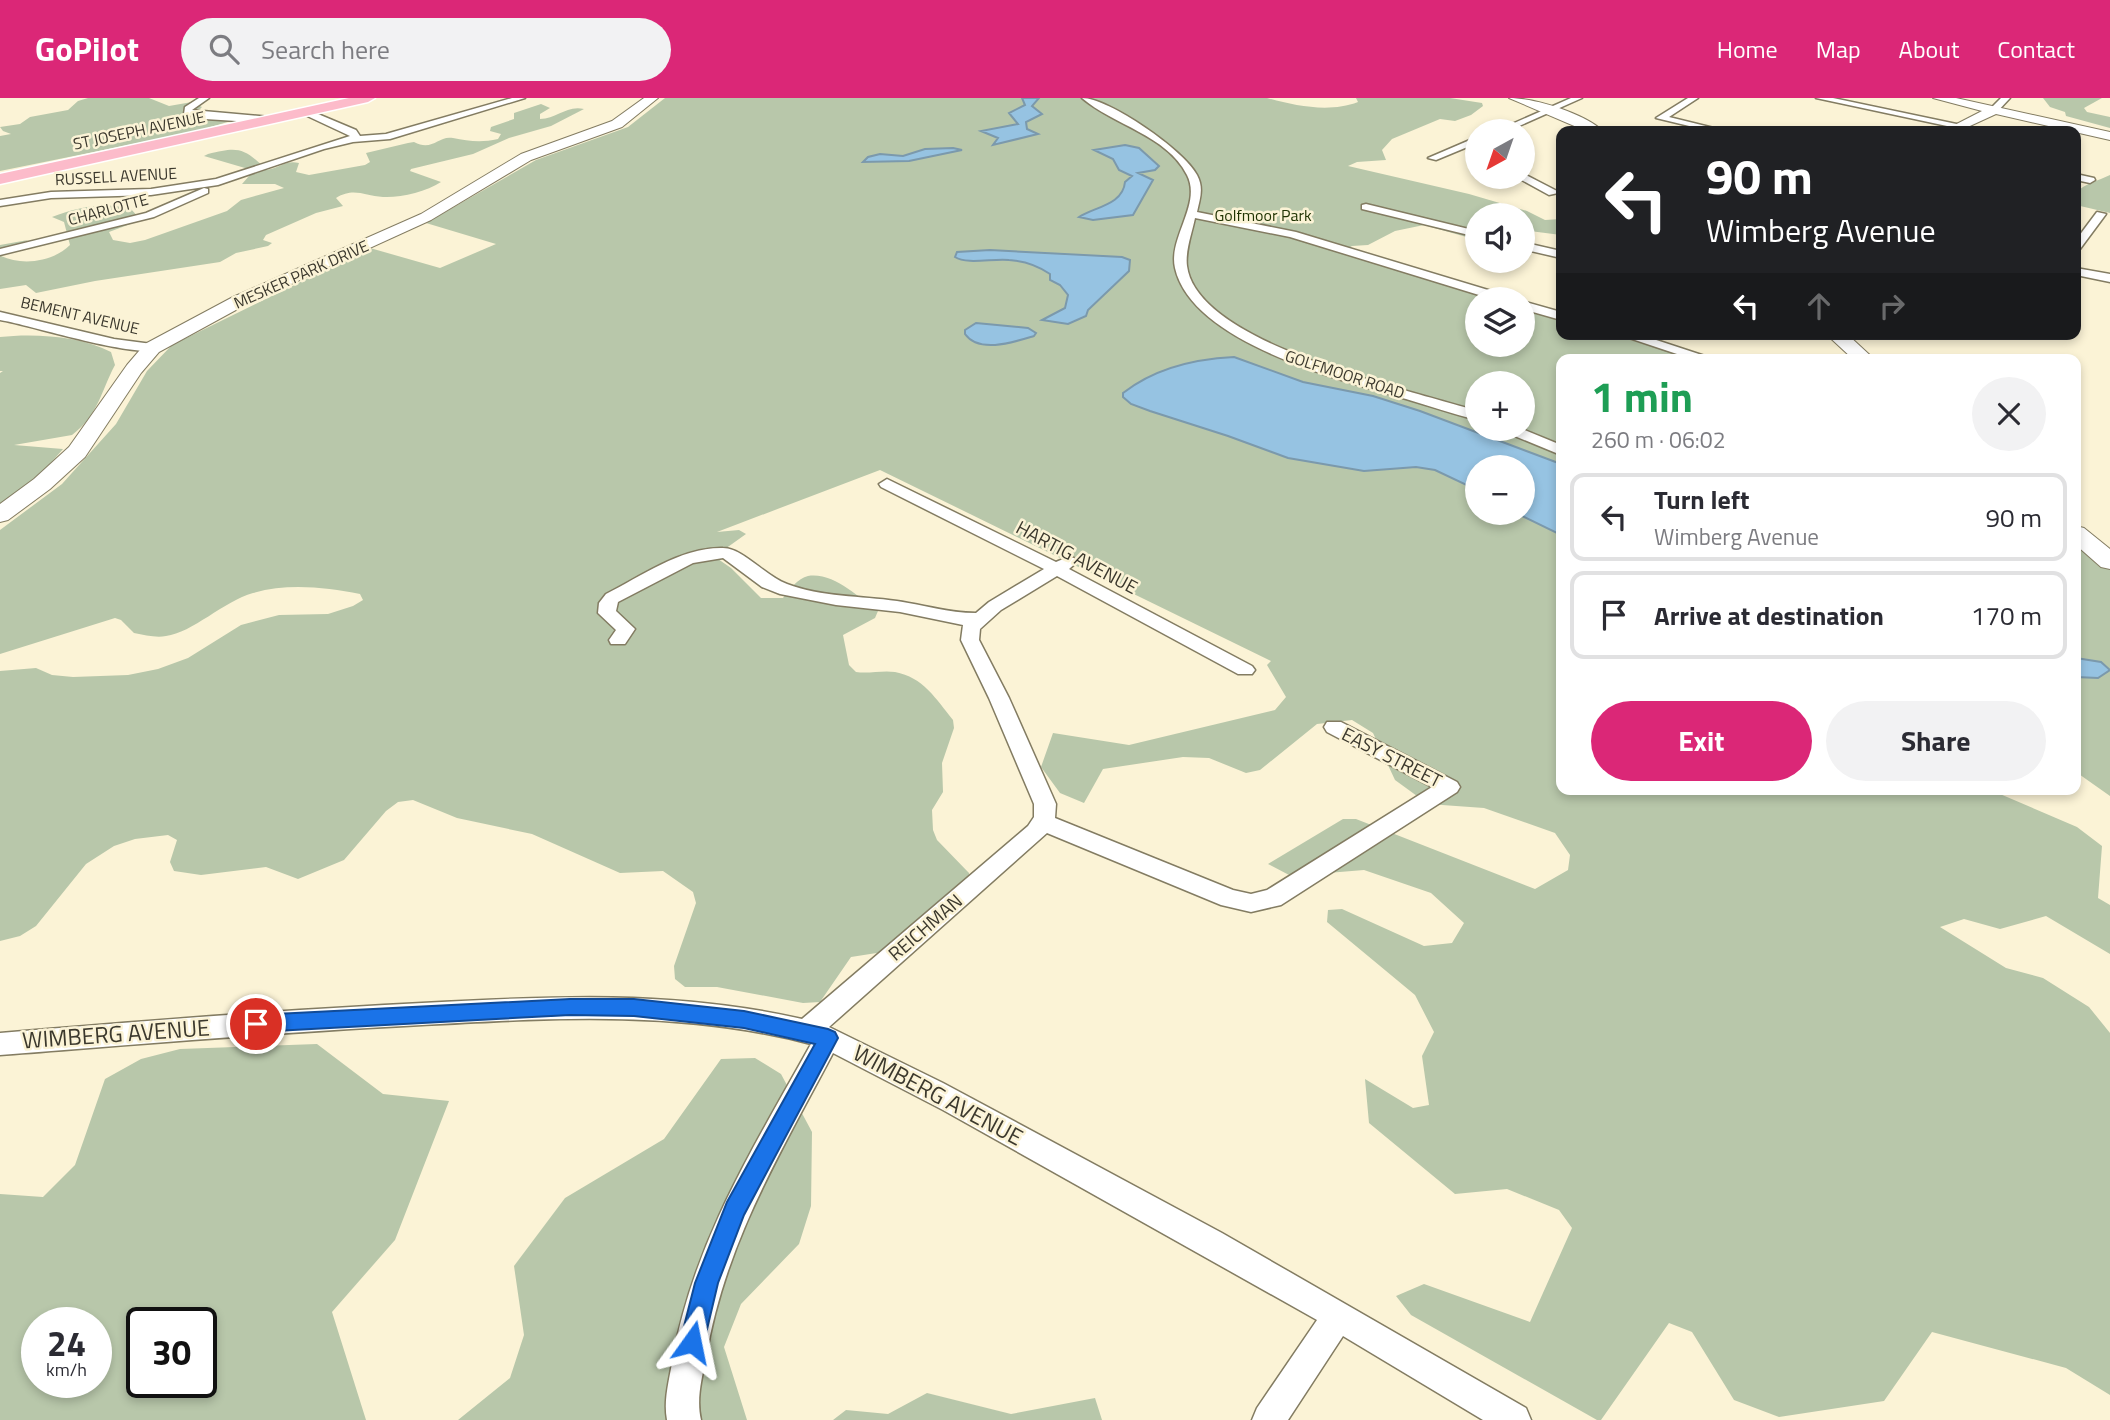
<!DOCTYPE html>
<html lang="en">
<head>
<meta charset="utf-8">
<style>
  body { margin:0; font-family:"Titillium Web",sans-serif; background:#f2f2f3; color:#2b2b33; height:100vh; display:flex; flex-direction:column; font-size:26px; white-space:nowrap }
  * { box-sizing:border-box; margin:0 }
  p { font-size:23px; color:#7c7c81 }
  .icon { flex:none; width:38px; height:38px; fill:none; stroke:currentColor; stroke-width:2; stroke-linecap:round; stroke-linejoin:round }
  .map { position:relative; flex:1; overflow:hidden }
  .drawer { position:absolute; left:1556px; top:256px; width:525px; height:441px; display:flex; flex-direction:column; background:#fff; border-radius:14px; box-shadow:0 4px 10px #0003 }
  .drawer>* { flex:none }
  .hud { position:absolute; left:1556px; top:28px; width:525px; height:214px; border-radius:14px; box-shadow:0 4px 10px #0003; background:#202124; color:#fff; overflow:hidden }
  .needle { width:46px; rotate:220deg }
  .fabs { position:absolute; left:1465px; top:21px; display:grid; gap:14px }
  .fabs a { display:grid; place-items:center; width:70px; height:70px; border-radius:50%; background:#fff; box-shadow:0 4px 10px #0003; font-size:35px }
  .speed { position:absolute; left:21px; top:1209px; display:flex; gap:14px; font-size:35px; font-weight:700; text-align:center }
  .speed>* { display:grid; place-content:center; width:91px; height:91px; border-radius:50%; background:#fff; box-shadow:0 4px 10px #0003; line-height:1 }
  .speed small { font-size:18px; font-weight:400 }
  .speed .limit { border:4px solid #111; border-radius:10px; background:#fff; color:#111 }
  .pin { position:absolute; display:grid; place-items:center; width:60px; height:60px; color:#fff; margin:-30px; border:4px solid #fff; border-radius:50%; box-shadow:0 2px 7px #0007 }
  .me { position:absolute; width:77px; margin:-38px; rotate:12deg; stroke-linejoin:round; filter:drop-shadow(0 0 5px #0008) }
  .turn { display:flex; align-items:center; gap:24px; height:147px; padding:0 35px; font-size:32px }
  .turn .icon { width:91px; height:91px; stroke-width:2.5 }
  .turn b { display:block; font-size:49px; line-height:60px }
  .lanes { display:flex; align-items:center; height:66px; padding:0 35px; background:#0003; justify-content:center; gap:35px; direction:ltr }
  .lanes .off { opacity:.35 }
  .round { display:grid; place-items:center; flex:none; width:74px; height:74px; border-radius:37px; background:#f2f2f3 }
  .overview { display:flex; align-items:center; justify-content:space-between; height:119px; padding:0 35px }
  h1 { font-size:42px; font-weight:700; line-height:52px; color:#1e9e55 }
  .primary-button { display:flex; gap:14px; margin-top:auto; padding:14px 35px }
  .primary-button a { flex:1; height:80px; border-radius:42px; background:#db2777; color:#fff; font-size:28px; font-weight:700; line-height:80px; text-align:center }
  .primary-button a+a { background:#f2f2f3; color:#2b2b33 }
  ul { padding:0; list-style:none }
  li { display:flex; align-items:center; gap:21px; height:88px; margin:0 14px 10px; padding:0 21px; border:4px solid #e1e1e2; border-radius:14px }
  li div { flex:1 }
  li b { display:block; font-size:26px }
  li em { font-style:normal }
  header { display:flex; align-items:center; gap:42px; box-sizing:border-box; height:98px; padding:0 35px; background:#db2777; color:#fff }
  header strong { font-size:33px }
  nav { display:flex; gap:38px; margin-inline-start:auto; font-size:24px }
  .search { width:490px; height:63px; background:#f2f2f3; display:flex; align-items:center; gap:18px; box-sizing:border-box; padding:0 24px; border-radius:38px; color:#7c7c81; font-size:26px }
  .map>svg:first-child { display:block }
</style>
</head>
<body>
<header>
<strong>GoPilot</strong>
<div class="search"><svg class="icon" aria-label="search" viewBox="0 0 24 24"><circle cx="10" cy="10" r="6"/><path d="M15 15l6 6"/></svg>Search here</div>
<nav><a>Home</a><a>Map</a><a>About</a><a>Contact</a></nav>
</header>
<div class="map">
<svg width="2110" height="1322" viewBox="0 0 2110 1322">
  <rect width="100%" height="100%" fill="#fbf3d6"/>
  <!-- green -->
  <path fill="#b8c7aa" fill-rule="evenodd" d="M88,0h61l20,8 23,-4 10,5 -3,3 5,3 -1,5 3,1 25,2 -34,10 -197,40v-35l11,-2 -8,-3 -3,-4 20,-3 10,-7 38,-7 10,-9z
    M665,0h602c28,8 63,15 91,4l-2,-4h94l32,5 1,3 -12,9 -16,6 -15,-2 -48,20 -10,11 4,10 -29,2 -9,4 121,28 58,17 18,9 16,-1v16l-38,-5 -1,-15h-45v25l-53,-15 -29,6 -27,14 -16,1 -11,7 154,46h-18v46h45l1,-37 38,11v15h50l81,25h-131v430h435l4,5 77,33 25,19 -4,52 12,7v49l-64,-38 -46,13 -36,-10 -24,8 66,41 37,10 46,29 21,26v362l-44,-27 -134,-36 -48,69 -105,16 -45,-17 -42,-68 -23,-9 -68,97h-4l-186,-105 -15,-19 28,-12 106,38 42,-94 -13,-18 -52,-21 -52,5 -86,-71 -4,-44 48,29 16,-3 -7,-49 12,-24 -19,-37 -88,-73 1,-12 14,-1 82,37 28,-3 12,-20 -33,-30 -67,-23 -73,6 -23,-12 75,-45h13l179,70 33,-19 2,-15 -15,-22 -71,-25 -56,-4 -33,-24 -22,-47 -21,-13 -35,4 -57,46 -14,3 -37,-15 -26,-1 -80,12 -19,34 -24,-10 -19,-26 12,-34 76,12 146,-35 11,-13 -19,-32 4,-4 -391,-191 -163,62 22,-2 7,4 -28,20v5l13,9 30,30h22c6,-8 15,-20 25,-22 26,-4 51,22 70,35l-3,7 -32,17 6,30 7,7c13,2 26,-2 39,0 28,5 41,27 58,48l1,8 -12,35 1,29 -11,18 1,20 4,10 32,33v11l-86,68 -32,5 -31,45 -17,1 -86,-16h-32l-10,-8 -1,-13 22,-63 -3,-11 -30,-21 -43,2 -88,-39 -75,-16 -44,-18 -15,2 -12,9 -42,49 -46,19 -32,-12 -65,8 -27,-4 -4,-9 7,-22 -9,-5 -33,4 -21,7 -28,18 -50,62 -16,10 -20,5v-270l36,-3 16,7 21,2 55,-2 30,-6 30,-11 53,-33 38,-10 49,-1 25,-8 10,-6 -3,-6c-35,-7 -73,-11 -107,-1 -29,8 -61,40 -87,43 -10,2 -21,-1 -32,-3l-13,-13 -6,-2 -115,36v-124l62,-46 54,-60 31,-53 25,-26 198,-97 70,20 56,-24 -70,-21 110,-63 92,-33zM1477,285h45v46h-45zM1477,369h45v46h-45z
    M2043,0h59l-18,10 3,4 23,5v11l-44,-12 -1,-4 -15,-5z
    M541,6l9,4 -10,6v5c17,0 26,-14 44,-10l-33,17 -42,12 -36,16 -62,15 -1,2 31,11c-15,10 -41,16 -58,15 -19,-1 -29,-10 -47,1l7,8 -27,7 -50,22 -3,5 9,3 -4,3 -32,7 -16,9 -125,19 -59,12 -10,-8 -26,4v-44l28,-5 -27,16c21,10 52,6 69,-11l-6,-23 -12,-5c26,-10 50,-15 78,-9l11,12 -32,12 4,8 17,3 15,-3 82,-29 14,-11 43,-12 -9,-4h-33l7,-8 -4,-8 -41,-12 4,-2c31,-8 36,-6 59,16 13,-2 18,-10 32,-7l-3,9 13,3 56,-10 5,-3 -4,-9 42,-10 6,-1c19,10 24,-7 39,-4 15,3 28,5 45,1l3,-5 -11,-3 1,-4 23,-8v-6z
    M2110,77v38l-34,-8v-12c9,-10 22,-12 34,-18z
    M0,239c34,-4 81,-1 111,15l4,13c-14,26 -17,51 -43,70l-58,10 49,4 -27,31 -36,27v-134l3,-2h-3z
    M2076,446l17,16 17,9v227l-34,-24z
    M317,946l66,50 66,7 -54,139 -63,72 34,108h-366v-226l43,3 32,-32 30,-86 36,-20 39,-10zM37,1225h59v59h-59zM142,1225h59v59h-59z
    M755,960l26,16 31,58 -1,74 -12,38 -58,60 -17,43 23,73h-289l52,-42 14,-43 -10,-69 51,-68 99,-59 57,-80z
    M927,1295l84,21 84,-16 7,22h-269l13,-10 42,4z"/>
  <!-- water -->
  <path fill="#96c3e2" stroke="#7b99ac" stroke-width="2" d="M1022,0h17l-7,8 10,8 -16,8 1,7 11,5 -45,11 5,-7 -17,-7 37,-7 -9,-11 16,-8z
    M1125,47l14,3 20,18 -4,4 -17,3 15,7 -20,35 -40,5 -14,-3c15,-10 44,-12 46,-35l7,-6 -13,-6 -6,-11 -19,-9z
    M953,50l9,2 -53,11 -46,1 5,-5 12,-3 23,2 22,-7z
    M990,152l132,7 8,3 -1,11 -41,39 -2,6 -18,8 -26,-4 23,-12 3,-13 -8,-10 -10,-5v-6c-13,-9 -25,-13 -41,-14 -15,-2 -42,5 -54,-3l2,-5z
    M976,225l52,5 8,5 -2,3c-20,6 -55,18 -69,-2v-4z
    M1234,259l69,25 70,14 47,15 141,53v71l-45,-22h6v-46h-45v23l-42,-20 -19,-3 -52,4 -76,-13 -60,-22 -78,-25 -19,-7 -8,-7v-4c32,-25 71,-34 111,-36z
    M2076,560l25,4 9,8 -12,8 -22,-1z"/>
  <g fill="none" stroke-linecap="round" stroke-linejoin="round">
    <defs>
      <path id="street" d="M199,0h10l-17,12 78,7 5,3 -5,3 -65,-4 -21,-5 1,-7z
        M512,0h13l-135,41 -37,3 -29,7 -106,36 -67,10 -100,3 -51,8v-6l51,-8 100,-3 65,-10 134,-43 -47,-22v-4l3,-1 50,21 4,6 26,-2z
        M1082,0c27,0 102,52 115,77 7,13 3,23 0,37l99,20 212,64 2,3h-18l-202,-62 -95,-19c-3,15 -10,33 -8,48 10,79 224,124 290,145v9c-24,-6 -47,-14 -71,-21 -65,-19 -214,-56 -231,-131 -7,-30 27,-64 12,-93 -20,-40 -74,-50 -105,-77z
        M1571,0h11l-74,33h-12z
        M1688,0h10l-29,19 57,14h-16l-54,-13z
        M1816,0h17l133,28 -5,3z
        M2001,0h9l-14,15h-6v-4z
        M1477,39v6l-41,17 -8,-2z
        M1522,75l35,18 1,2 -9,2 -31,-17 4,-1z
        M2076,76l18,4 1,2 -5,3 -14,-3z
        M204,90l4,1v4l-54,24 -154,38v-6l146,-36z
        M1366,106l111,27v6l-115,-28v-4z
        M2097,114l9,2 -26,35 -4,1v-10z
        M1522,144l39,9v7l-39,-9z
        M2076,170l34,6v8l-34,-7z
        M1522,203l39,11v8l-39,-11z
        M0,214l114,27 38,5 7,4c-16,13 -132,-24 -159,-28z
        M1617,236h21l76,25h-22z
        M1503,331h19l39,16v10l-56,-23z
        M887,381l169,83 12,-5 6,1 3,4 -8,7 183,97 3,4 -3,4h-14l-181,-98 -56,34 -21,19 -1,11 30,58 47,106 -1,14 178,72 18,4 16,-4 165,-103 -105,-55 -3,-5 3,-5h14l116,60 3,5 -3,5 -176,113 -30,7 -30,-7 -174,-72 -218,194 114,56 279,150 304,175 5,12h-48l-140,-84 -55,84h-36l5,-12 60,-88 -374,-210 -110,-57c-53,101 -108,190 -127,304 -4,21 -10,42 -5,63h-34c-4,-21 3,-42 6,-63 22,-118 81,-210 138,-313 -128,-34 -258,-26 -389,-19 -141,7 -281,19 -422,30v-22c141,-12 281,-23 422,-30 128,-7 254,-13 380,16l226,-193 6,-9v-13l-45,-106 -28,-58 2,-15 -63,-13 -64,-7 -56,-11 -18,-7 -39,-29 -30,5 -75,39 -2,9 19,18 -10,15h-14l-2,-4 7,-10 -18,-17 1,-10 7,-9c36,-18 75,-47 117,-46 20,0 42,28 64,36 34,13 74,12 110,17 27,4 51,12 79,12l13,-11 55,-33 -163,-82 -2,-3z"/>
      <path id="secondary" d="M644,0h14l-36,29 -91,33 -100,60 -186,85 -86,47 -18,21 -56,84 -35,32 -42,31 -8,2v-18l34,-25 35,-32 58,-82 18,-21 88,-47 188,-83 100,-60 91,-33z
        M1509,0c26,0 74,15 94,33h-17z
        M1933,0h23l154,34v8l-114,-26 -37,17h-16l39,-20z
        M1826,236h21l27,25h-21z
        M2076,428l8,2 26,21v20l-9,-2 -25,-22z"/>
      <path id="primary" d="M349,0h26l-7,4 -368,82v-10z"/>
    </defs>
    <!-- street casing -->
    <use href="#street" stroke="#837c62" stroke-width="3"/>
    <!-- secondary casing -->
    <use href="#secondary" stroke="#837c62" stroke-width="2"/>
    <!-- primary casing -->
    <use href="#primary" stroke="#fff" stroke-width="3"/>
    <!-- street -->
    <use href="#street" fill="#fff" fill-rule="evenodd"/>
    <!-- secondary -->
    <use href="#secondary" fill="#fff" fill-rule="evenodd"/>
    <!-- primary -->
    <use href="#primary" fill="#fcbbca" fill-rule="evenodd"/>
  </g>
  <!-- route -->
  <path fill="#1a73e8" stroke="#114b97" stroke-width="2" d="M570,901h64l110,12 84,18 7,3 3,6 -94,177 -26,68 -14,59 -4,8 -8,4 -9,-4 -3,-8 15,-59 32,-81 88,-158 -71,-16 -110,-12 -64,-1 -314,17 -7,-2 -3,-6 3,-6 7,-3z"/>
  <g text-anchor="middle" stroke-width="5" stroke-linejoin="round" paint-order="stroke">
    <!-- far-street labels -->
    <g font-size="16" fill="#3b382d" stroke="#fbf3d6">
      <text transform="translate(139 32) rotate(-12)" y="6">ST JOSEPH AVENUE</text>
      <text transform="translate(116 78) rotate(-3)" y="6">RUSSELL AVENUE</text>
      <text transform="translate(108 111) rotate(-15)" y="6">CHARLOTTE</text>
      <text transform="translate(301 176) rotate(-24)" y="6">MESKER PARK DRIVE</text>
      <text transform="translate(80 217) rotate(13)" y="6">BEMENT AVENUE</text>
      <text transform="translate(1345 276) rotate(18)" y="6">GOLFMOOR ROAD</text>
    </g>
    <!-- far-park labels -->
    <g font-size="16" fill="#1f3302" stroke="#fbf3d6">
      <text x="1263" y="123">Golfmoor Park</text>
    </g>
    <!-- street labels -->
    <g font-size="19" fill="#3b382d" stroke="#fbf3d6">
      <text transform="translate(1077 459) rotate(28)" y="7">HARTIG AVENUE</text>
      <text transform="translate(1392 659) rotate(27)" y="7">EASY STREET</text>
      <text transform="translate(925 829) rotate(-41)" y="7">REICHMAN</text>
    </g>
    <!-- near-street labels -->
    <g font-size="23" fill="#3b382d" stroke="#fbf3d6">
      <text transform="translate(116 936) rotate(-4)" y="8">WIMBERG AVENUE</text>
      <text transform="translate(938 997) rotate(28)" y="8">WIMBERG AVENUE</text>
    </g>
  </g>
</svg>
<div class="fabs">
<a><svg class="needle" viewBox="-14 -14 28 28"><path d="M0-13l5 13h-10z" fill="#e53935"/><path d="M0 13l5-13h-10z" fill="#7c7c81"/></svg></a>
<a><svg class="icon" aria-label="sound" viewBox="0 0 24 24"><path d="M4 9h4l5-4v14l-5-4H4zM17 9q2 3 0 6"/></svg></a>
<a><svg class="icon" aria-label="layers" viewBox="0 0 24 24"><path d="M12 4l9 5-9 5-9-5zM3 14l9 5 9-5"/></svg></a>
<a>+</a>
<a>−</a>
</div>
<div class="speed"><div>24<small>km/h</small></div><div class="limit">30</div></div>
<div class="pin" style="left:256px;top:926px;background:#d93025"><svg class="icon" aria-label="arrive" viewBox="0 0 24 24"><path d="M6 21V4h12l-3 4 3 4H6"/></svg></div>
<svg class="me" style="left:692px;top:1244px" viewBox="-20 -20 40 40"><path d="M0-17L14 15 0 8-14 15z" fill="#1a73e8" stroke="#fff" stroke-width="4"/></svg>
<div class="hud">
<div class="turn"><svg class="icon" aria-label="left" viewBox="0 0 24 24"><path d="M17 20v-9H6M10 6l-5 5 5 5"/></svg><div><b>90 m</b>Wimberg Avenue</div></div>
<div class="lanes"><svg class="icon" aria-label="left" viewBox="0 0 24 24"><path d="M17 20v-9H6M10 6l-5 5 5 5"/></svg><svg class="icon off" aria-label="ahead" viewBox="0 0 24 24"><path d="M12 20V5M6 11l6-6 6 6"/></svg><svg class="icon off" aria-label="right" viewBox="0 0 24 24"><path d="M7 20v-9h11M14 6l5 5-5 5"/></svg></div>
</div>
<section class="drawer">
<div class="overview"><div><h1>1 min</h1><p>260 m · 06:02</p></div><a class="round"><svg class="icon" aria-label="close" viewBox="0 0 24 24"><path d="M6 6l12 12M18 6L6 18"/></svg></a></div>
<ul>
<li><svg class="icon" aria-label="left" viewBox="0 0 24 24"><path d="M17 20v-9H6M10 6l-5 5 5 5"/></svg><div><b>Turn left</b><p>Wimberg Avenue</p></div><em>90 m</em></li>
<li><svg class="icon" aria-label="arrive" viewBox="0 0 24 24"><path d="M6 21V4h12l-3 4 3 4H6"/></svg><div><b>Arrive at destination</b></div><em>170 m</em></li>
</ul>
<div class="primary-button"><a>Exit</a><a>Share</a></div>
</section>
</div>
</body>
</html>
